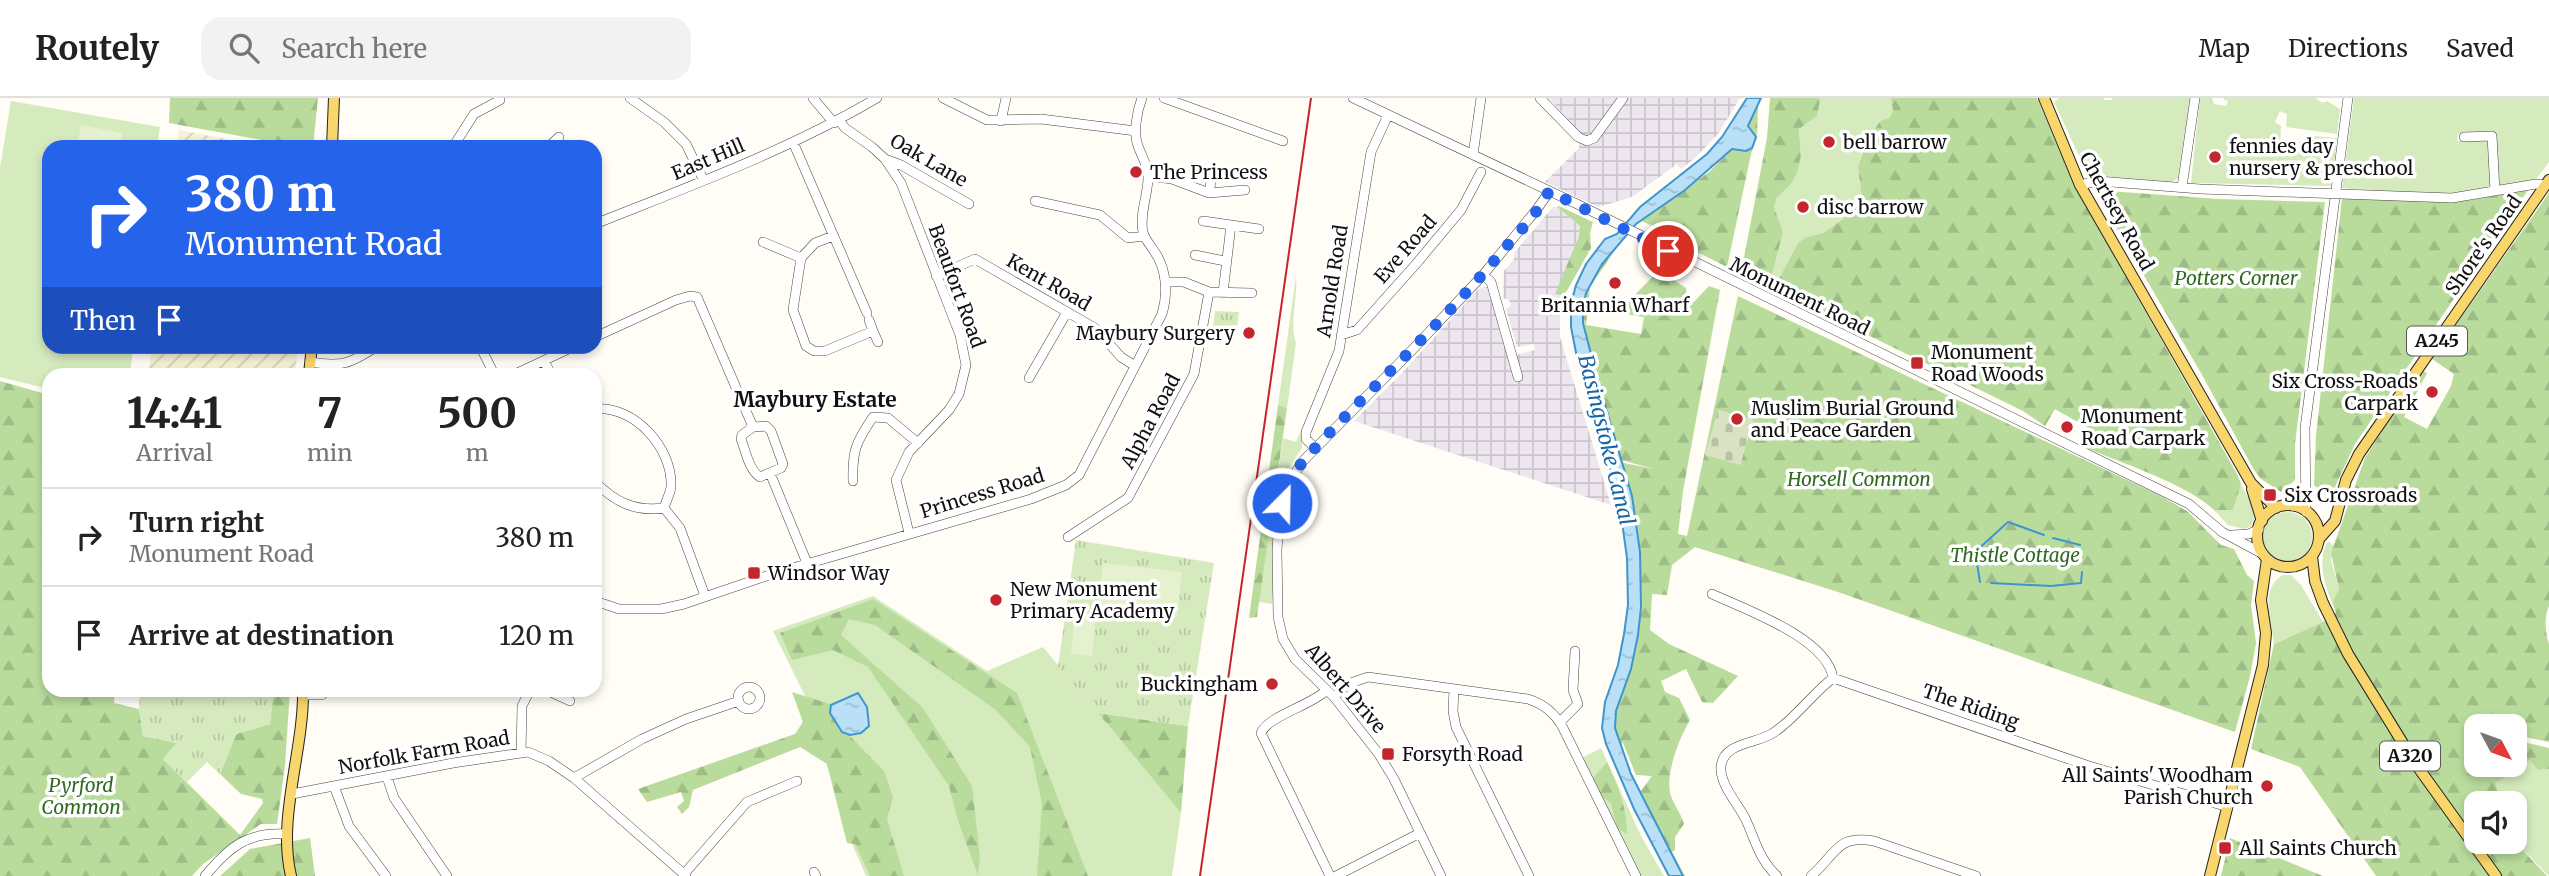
<!DOCTYPE html>
<html lang="en">
<head>
<meta charset="utf-8">
<style>
  body { margin:0; font-family:Merriweather,serif; background:#f2f2f2; color:#222; height:100vh; display:flex; flex-direction:column; font-size:26px; white-space:nowrap }
  * { box-sizing:border-box; margin:0 }
  p { font-size:23px; color:#767676 }
  .icon { flex:none; width:38px; height:38px; fill:none; stroke:currentColor; stroke-width:2; stroke-linecap:round; stroke-linejoin:round }
  .map { position:relative; flex:1; overflow:hidden }
  .side { position:absolute; left:42px; top:270px; width:560px; height:329px; display:flex; flex-direction:column; background:#fff; border-radius:21px; box-shadow:0 4px 10px #0003 }
  .side>* { flex:none }
  .guide { position:absolute; left:42px; top:42px; width:560px; height:214px; border-radius:21px; box-shadow:0 4px 10px #0003; background:#2563eb; color:#fff; overflow:hidden }
  .needle { width:46px; rotate:131deg }
  .buttons { position:absolute; left:2464px; top:616px; display:grid; gap:14px }
  .buttons a { display:grid; place-items:center; width:63px; height:63px; border-radius:14px; background:#fff; box-shadow:0 4px 10px #0003; font-size:35px }
  .pin { position:absolute; display:grid; place-items:center; width:60px; height:60px; color:#fff; margin:-30px; border:4px solid #fff; border-radius:50%; box-shadow:0 2px 7px #0007 }
  .me { position:absolute; width:77px; margin:-38px; rotate:23deg; stroke-linejoin:round; filter:drop-shadow(0 0 5px #0008) }
  .turn { display:flex; align-items:center; gap:24px; height:147px; padding:0 28px; font-size:32px }
  .turn .icon { width:91px; height:91px; stroke-width:2.5 }
  .turn b { display:block; font-size:49px; line-height:60px }
  .then { display:flex; align-items:center; height:66px; padding:0 28px; background:#0003; gap:14px; font-size:26px }
  .eta { display:flex; justify-content:space-evenly; align-items:center; height:119px; text-align:center }
  .eta b { font-size:42px; font-weight:700; line-height:49px }
  ul { padding:0; list-style:none }
  li { display:flex; align-items:center; gap:21px; height:98px; padding:0 28px; border-top:2px solid #e0e0e0 }
  li div { flex:1 }
  li b { display:block; font-size:26px }
  li em { font-style:normal }
  header { display:flex; align-items:center; gap:42px; box-sizing:border-box; height:98px; padding:0 35px; background:#fff; border-bottom:2px solid #e0e0e0 }
  header strong { font-size:33px }
  nav { display:flex; gap:38px; margin-inline-start:auto; font-size:24px }
  .search { width:490px; height:63px; background:#f2f2f2; display:flex; align-items:center; gap:18px; box-sizing:border-box; padding:0 24px; border-radius:21px; color:#767676; font-size:26px }
  .map>svg:first-child { display:block }
</style>
</head>
<body>
<header>
<strong>Routely</strong>
<div class="search"><svg class="icon" aria-label="search" viewBox="0 0 24 24"><circle cx="10" cy="10" r="6"/><path d="M15 15l6 6"/></svg>Search here</div>
<nav><a>Map</a><a>Directions</a><a>Saved</a></nav>
</header>
<div class="map">
<svg width="2549" height="778" viewBox="0 0 2549 778">
  <defs>
    <pattern id="industrial-grid" width="8" height="8" patternUnits="userSpaceOnUse" patternTransform="scale(1.75)"><rect width="8" height="8" fill="#eee6ef"/><path d="M0 4h8M4 0v8" fill="none" stroke="#cbc4cc"/></pattern>
    <pattern id="farmland-furrows" width="10" height="10" patternUnits="userSpaceOnUse" patternTransform="scale(1.75)"><rect width="10" height="10" fill="#f6f3d4"/><path d="M-1 1l2-2M0 10L10 0M9 11l2-2" fill="none" stroke="#d2cfb5"/></pattern>
    <pattern id="forest-firs" width="22" height="20" patternUnits="userSpaceOnUse" patternTransform="scale(1.75)"><rect width="22" height="20" fill="#b9dc9c"/><path d="M5 1l3.5 6h-7zM16 11l3.5 6h-7z" fill="#9ebc85"/></pattern>
    <pattern id="cemetery-stones" width="16" height="16" patternUnits="userSpaceOnUse" patternTransform="scale(1.75)"><rect width="16" height="16" fill="#d9e3c4"/><path d="M2 7V4a2 2 0 0 1 4 0v3zM10 15v-3a2 2 0 0 1 4 0v3z" fill="#b9c2a7"/></pattern>
    <pattern id="park-tufts" width="24" height="20" patternUnits="userSpaceOnUse" patternTransform="scale(1.75)"><rect width="24" height="20" fill="#d5ebbd"/><path d="M3 7l-1-3M5 7V3M7 7l1-3M15 17l-1-3M17 17v-4M19 17l1-3" fill="none" stroke="#b6c8a1"/></pattern>
    <pattern id="water-ripples" width="26" height="14" patternUnits="userSpaceOnUse" patternTransform="scale(1.75)"><rect width="26" height="14" fill="#b9e0f7"/><path d="M2 4q2-2 4 0t4 0M15 11q2-2 4 0t4 0" fill="none" stroke="#9ebfd3"/></pattern>
  </defs>
  <rect width="100%" height="100%" fill="#fffdf5"/>
  <!-- industrial -->
  <path fill="url(#industrial-grid)" d="M1549,0h191l-22,36 -23,24 -14,11 -4,-5 -45,33 -34,10 -53,-25 34,-34 -1,-18z
    M1553,109h4l23,19 -1,9 -23,60h4v42l51,168 -257,-84 50,-50 74,-82 9,-2 21,70 27,-7 -1,-6 -17,3 -11,-38 5,-3 -2,-6 -6,-2 1,-27 10,-12v-6z"/>
  <!-- farmland -->
  <path fill="url(#farmland-furrows)" d="M179,32l84,16v1h-86z
    M152,249v-1l146,1 -3,27h-147z"/>
  <!-- grass -->
  <path fill="#d5ebbd" d="M1819,0h72l2,13 -4,7 -9,3 -13,20 -9,26 4,32 -19,20 -20,14 -17,4 -8,6 -21,39 -6,-3 12,-47 -9,-25 3,-9 14,-14 10,-29 -2,-26 18,-13z
    M2059,0h44l1,2h7l1,-2h78l-12,80 -6,4 -84,-7 -34,-73z
    M2200,0h12l2,6 12,2 2,-5 -4,-1v-2h91l8,5 4,-2 13,8 -3,25 -51,-7 1,-13 -7,-3 -5,11 6,4 -1,17 11,2 23,-9 23,2 -6,48 -140,-3z
    M2354,0h195v64l-15,20 -37,6 -2,-51 -6,-6 -7,2 -24,1 -1,7 31,-1 4,49 -46,7 -104,-8z
    M11,3l149,26 -3,20h-108v199l84,1 -3,27h-81v15l-49,-12v-209z
    M1296,178c2,20 -7,50 0,67l-9,65 -9,-3z
    M1302,330v20l-26,40 7,-50 13,4z
    M2241,386l8,15 6,18 -4,9 -7,3 -16,-4 -14,-15h19z
    M2262 439a25 25 0 1 1 50 0a25 25 0 1 1-50 0Z
    M1268,439h5l1,44 -2,23 -13,-2z
    M2328,443l6,5 -3,14 8,29 -3,24c-9,-22 -21,-50 -8,-72z
    M2283,477h8l10,10 22,37 -49,22c-2,-22 -15,-56 9,-69z
    M873,498l114,75 56,-24 138,166 -9,63h-306l-14,-32 -47,-148 -32,-65z
    M1601,650l40,88 23,40h-24l-58,-118z
    M2530,662l8,10 11,-1v107l-34,-34v-39h-14l-7,-21 19,-8z"/>
  <!-- forest -->
  <path fill="url(#forest-firs)" fill-rule="evenodd" d="M170,0h148l-5,49h-46v-6l-98,-18z
    M1770,0h49l1,2 -3,16 -18,13 2,26 -4,18 -6,11 -14,14 -3,9 9,25 -12,47 6,3 21,-39 8,-6 17,-4 20,-14 19,-20 -4,-32 9,-26 13,-20 9,-3 4,-7 -2,-13h146l37,87 163,289 4,10 -8,26h-19c-26,-26 -98,-49 -135,-65l9,-17 -33,-19 -10,17 -22,-15 -282,-138 26,-135z
    M1758,6l-1,34 -6,16 -24,113 -70,-35 -4,-6 -12,-5 68,-49 23,-23 8,2 13,-18 -5,-7z
    M2094,92l125,9 106,3 -30,242v36l-14,12 -20,-13 -7,-9 -53,-97z
    M2528,92l-173,254 -21,45 -8,7 -12,-11 2,-49 26,-238 129,2z
    M2549,95v413c-5,11 -4,26 0,38v98l-34,-7v-9h-39v39h39v-25l34,8v21l-11,1 -8,-10 -17,14 -18,8 6,21h-25v39h39l32,34h-171l-76,-109 -49,-18 23,-105 49,-22 13,-9 -3,-11 6,-13 -8,-36 34,-95 57,-88 5,3 -23,44 23,12 24,-43 3,-12 -22,-15z
    M1559,108l34,16 -3,11 1,15 -27,48 -9,-2 24,-58 1,-10 -23,-19z
    M1615,152l-25,37 -4,38 55,9 3,-17 -18,-3v-3l-3,-1 5,-8 34,-35 13,14 11,7 1,13 4,4 18,-19 11,4 -37,201 -5,43 9,2 51,-240 421,199 28,16 34,34 13,4 13,26 7,6 -3,24 5,38 -6,33 -15,56 -397,-140 -143,-45 -23,18 -5,30 -15,-1 -2,36 19,14 69,32 -25,27 -11,-1 -16,-33 -25,12 4,11 14,6 11,22c-11,19 -24,51 -20,73 3,11 11,20 14,31l-9,13v13l-3,2 13,24h-2l-24,-45 -18,-40 11,-15 -16,-1 -13,-32 -3,1 -5,-16 1,-17 15,-42v-173l-12,-34 35,7 -33,-9c-11,-39 -45,-129 -36,-165 5,-16 18,-35 30,-45zM1718,312l35,10 -13,45z
    M0,283l49,14v295h66l-1,13 25,6 4,27 34,7 -14,16 77,76 23,-32 -1,-4 -21,-5 -21,-20 16,-40 34,-10 3,-34h17l-5,76 -8,58h-16l-58,40 -11,12h-192z
    M1278,307l9,3 -30,209 -8,1z
    M873,501l144,94 71,183h-51l5,-72 -12,-57 -34,-37 -121,-85 -26,-6 -8,16 82,73 49,78 8,71 -2,18 -20,-54 -9,-35 -81,-119 -35,-17 -41,10 -12,-27z
    M792,594l44,14 14,30 34,35 9,26 -6,22 17,57h-34l-15,-32 -8,-1 -20,-79 -27,-17 -107,43 -4,17 -7,7 -5,-7 7,-6 -3,-9 -34,10 -9,-13 157,-55 8,-12z
    M1098,615l90,13 -7,87z
    M1607,664c11,24 20,46 20,72l-10,-6 -6,-25 -10,-7 -8,-18z
    M310,740l5,38h-95l30,-27z
    M2230,740l93,38h-102z"/>
  <!-- cemetery -->
  <path fill="url(#cemetery-stones)" d="M1718,312l35,10 -13,45 -35,-10z"/>
  <!-- park -->
  <path fill="url(#park-tufts)" d="M1215,213l24,1 -3,23h-24z
    M1076,442l138,23 -26,163 -90,-13 -40,-47z
    M140,592h134l-4,34 -34,10 -16,40 -13,-12 -20,20 -24,-23 14,-16 -34,-7 -4,-27z"/>
  <!-- pitch -->
  <path fill="#e6f2cf" d="M81,27l42,8 -2,14h-44z
    M1103,465l79,9 -5,46 -79,-9z
    M1075,516l21,2 -4,40 -21,-2z"/>
  <!-- water -->
  <path fill="url(#water-ripples)" stroke="#3f96cf" stroke-width="2" d="M1747,0h14l-13,28 8,11 -4,11 -6,3 -14,-2 -47,41 -49,34 -34,40 -16,29 -3,15v15l15,58 34,115 8,56 1,55 -3,28 -7,34 -15,42 -1,17 16,46 52,102h-14l-35,-67 -28,-65 -4,-16 3,-26 13,-37 6,-31 4,-29 -1,-47 -8,-58 -42,-142 -6,-31v-23l5,-19 10,-21 19,-25 12,-5 23,-27 67,-53 15,-17z
    M858,595l9,14 2,19 -8,7 -11,2 -8,-3 -12,-19 1,-8z"/>
  <g fill="none" stroke-linecap="round" stroke-linejoin="round">
    <!-- stream -->
    <path stroke="#3f96cf" stroke-width="2" d="M2053,440l27,7
      M1980,484l-5,-30 33,-30 36,13
      M1991,485l60,3 30,-3 1,-11"/>
    <defs>
      <path id="minor" d="M630,0l34,24 22,22 17,35
        M813,0l21,25
        M943,0l44,22 54,-1 95,12
        M1164,0l119,43
        M1353,0l224,106 612,300 33,28 41,22
        M1540,0l38,39 9,4 7,-3 29,-40
        M839,22l6,8 27,19 13,12 16,6 68,39
        M1001,23l5,-23
        M2464,39l28,-1 3,55
        M793,44l74,171
        M453,49l21,-33 26,-14
        M548,49l11,-10
        M1473,57l8,-57
        M885,61l16,24 59,152 6,30 -7,29 -10,16 -40,42 -13,28 13,53
        M1148,78l24,3 37,14 36,-3
        M2080,87l18,-4 102,8 252,9 84,-14 10,1
        M2182,89l13,-89
        M1209,95l4,-23
        M1035,103l65,14 28,23 16,-2
        M1203,123l56,8
        M595,126c95,-38 194,-74 282,-126
        M833,138l-18,7 -14,15 -8,52 13,36 8,5h11l48,-20 -4,-11
        M763,144l38,16
        M1195,157l30,6
        M1483,177l8,7 27,95
        M936,178l39,-17 120,69 26,29 14,9
        M1165,184h19l25,10 43,1
        M1223,195l8,-68
        M873,233l5,11
        M1341,237l16,-5 59,-66 45,-54 20,-38
        M595,239l81,-37 14,-4 7,1 56,130
        M480,248l14,28
        M544,263l7,13
        M310,264c32,5 40,2 67,-16
        M515,276l60,-28
        M1029,280l38,-66
        M595,311c39,-4 78,39 76,78 -1,7 -5,14 -7,21
        M766,328l5,5 12,33 -2,4 -21,9c-11,-7 -14,-25 -19,-38l1,-4 11,-8z
        M1315,350l-9,-9v-7l33,-81 32,-199 17,-37
        M770,375l37,90
        M853,383c-1,-30 3,-39 20,-64l15,1 30,25
        M595,384c20,20 40,30 69,26
        M2293,408l11,-20
        M664,410l16,20 25,68
        M2306,414l-1,-84 43,-330
        M2232,437l17,-1 10,-5
        M1068,439l60,-39 66,-124 15,-82
        M1712,496c34,16 115,44 121,84
        M595,503l24,8h42l23,-5 88,-30 259,-75 35,-14 13,-10 83,-161c6,-20 5,-45 -8,-63 -4,-7 -9,-11 -11,-19 -4,-17 5,-37 5,-54 0,-13 -6,-21 -10,-32 -5,-13 -1,-35 4,-48
        M738 600a11 11 0 1 1 22 0a11 11 0 1 1-22 0Z
        M1454,591l-1,22 3,16 73,149
        M546,592l24,11
        M1327,592c-17,16 -59,26 -66,43l69,143
        M304,597h18v-5
        M1334,599l14,-13 20,-7 160,22c16,5 27,14 35,29l73,148
        M1560,624l18,-18 -5,-14 2,-39
        M521,655l1,-47 8,-16
        M387,679l7,21 53,78
        M574,680l68,-39 44,-20 53,-18
        M334,688l15,40 37,50
        M292,696l161,-31 75,-11 21,9 25,17 112,98
        M814,774l2,4
        M684,776l63,-72 50,-21
        M205,778c24,-29 42,-44 81,-42
        M1336,778l84,-43
        M1441,778l-47,-97 -16,-26 -44,-56 -39,-38 -12,-20 -5,-22 -1,-67 2,-28 8,-36 16,-25 111,-113 69,-73 54,-66 12,-17
        M1777,778c-17,-15 -22,-36 -31,-56 -7,-15 -27,-36 -25,-54 3,-24 36,-22 52,-33 21,-13 39,-39 60,-55l256,88 139,41
        M1811,778c25,-21 25,-42 63,-35l102,35"/>
      <path id="major" d="M2044,0l36,87 171,298 25,25
        M332,49l2,-49
        M309,276l3,-28
        M2252,391l10,32
        M2257 438a31 31 0 1 1 62 0a31 31 0 1 1-62 0Z
        M2319,441l16,-18 11,-41 13,-26 190,-274
        M2312,458l3,25 8,22 25,51 67,109 81,113
        M291,778c-14,-58 13,-126 12,-186
        M2210,778l53,-211 3,-32 -5,-33 6,-41"/>
    </defs>
    <!-- minor casing -->
    <use href="#minor" stroke="#444" stroke-width="10"/>
    <!-- major casing -->
    <use href="#major" stroke="#222" stroke-width="12"/>
    <!-- minor -->
    <use href="#minor" stroke="#fff" stroke-width="9"/>
    <!-- major -->
    <use href="#major" stroke="#f9d66b" stroke-width="10"/>
    <!-- rail -->
    <path stroke="#c4262e" stroke-width="2" d="M1200,778l111,-778"/>
  </g>
  <g fill="none" stroke-linecap="round" stroke-linejoin="round">
    <!-- route -->
    <path stroke="#2563eb" stroke-width="12" stroke-dasharray="0 21.6" d="M1282,405l9,-25 12,-17c64,-70 135,-133 196,-206 17,-20 38,-40 50,-64l119,60"/>
  </g>
  <!-- markers -->
  <g fill="#c4262e" stroke="#fff" stroke-width="2.5">
    <circle cx="1829" cy="44" r="7"/>
    <circle cx="2215" cy="59" r="7"/>
    <circle cx="1136" cy="74" r="7"/>
    <circle cx="1803" cy="109" r="7"/>
    <circle cx="1615" cy="185" r="7"/>
    <circle cx="1249" cy="235" r="7"/>
    <rect x="1910" y="258" width="14" height="14" rx="3.5"/>
    <circle cx="2432" cy="294" r="7"/>
    <circle cx="1737" cy="321" r="7"/>
    <circle cx="2067" cy="329" r="7"/>
    <rect x="2263" y="390" width="14" height="14" rx="3.5"/>
    <rect x="747" y="468" width="14" height="14" rx="3.5"/>
    <circle cx="996" cy="502" r="7"/>
    <circle cx="1272" cy="586" r="7"/>
    <rect x="1381" y="649" width="14" height="14" rx="3.5"/>
    <circle cx="2267" cy="688" r="7"/>
    <rect x="2218" y="743" width="14" height="14" rx="3.5"/>
  </g>
  <g text-anchor="middle" stroke-width="7" stroke-linejoin="round" paint-order="stroke">
    <!-- shield labels -->
    <g fill="#fff" stroke="#585858" stroke-width="2">
      <rect x="2407" y="228.5" width="60" height="29" rx="5"/>
      <rect x="2380" y="643.5" width="60" height="29" rx="5"/>
    </g>
    <g font-size="18" font-weight="bold" fill="#111">
      <text x="2437" y="249">A245</text>
      <text x="2410" y="664">A320</text>
    </g>
    <!-- poi labels -->
    <g font-size="19" fill="#111" stroke="#fff" text-anchor="start">
      <text x="1843" y="51">bell barrow</text>
      <text x="2229" y="55">fennies day<tspan x="2229" dy="22">nursery &amp; preschool</tspan></text>
      <text x="1150" y="81">The Princess</text>
      <text x="1817" y="116">disc barrow</text>
      <text x="1615" y="214" text-anchor="middle">Britannia Wharf</text>
      <text x="1235" y="242" text-anchor="end">Maybury Surgery</text>
      <text x="1931" y="261">Monument<tspan x="1931" dy="22">Road Woods</tspan></text>
      <text x="2418" y="290" text-anchor="end">Six Cross-Roads<tspan x="2418" dy="22">Carpark</tspan></text>
      <text x="1751" y="317">Muslim Burial Ground<tspan x="1751" dy="22">and Peace Garden</tspan></text>
      <text x="2081" y="325">Monument<tspan x="2081" dy="22">Road Carpark</tspan></text>
      <text x="2284" y="404">Six Crossroads</text>
      <text x="768" y="482">Windsor Way</text>
      <text x="1010" y="498">New Monument<tspan x="1010" dy="22">Primary Academy</tspan></text>
      <text x="1258" y="593" text-anchor="end">Buckingham</text>
      <text x="1402" y="663">Forsyth Road</text>
      <text x="2253" y="684" text-anchor="end">All Saints' Woodham<tspan x="2253" dy="22">Parish Church</tspan></text>
      <text x="2239" y="757">All Saints Church</text>
    </g>
    <!-- street labels -->
    <g font-size="19" fill="#111" stroke="#fff">
      <text transform="translate(708 61) rotate(-23)" y="7">East Hill</text>
      <text transform="translate(929 62) rotate(30)" y="7">Oak Lane</text>
      <text transform="translate(2117 113) rotate(61)" y="7">Chertsey Road</text>
      <text transform="translate(2483 147) rotate(-55)" y="7">Shore's Road</text>
      <text transform="translate(1405 151) rotate(-49)" y="7">Eve Road</text>
      <text transform="translate(1332 183) rotate(-81)" y="7">Arnold Road</text>
      <text transform="translate(1049 184) rotate(30)" y="7">Kent Road</text>
      <text transform="translate(957 188) rotate(70)" y="7">Beaufort Road</text>
      <text transform="translate(1800 198) rotate(26)" y="7">Monument Road</text>
      <text transform="translate(1150 323) rotate(-62)" y="7">Alpha Road</text>
      <text transform="translate(982 395) rotate(-17)" y="7">Princess Road</text>
      <text transform="translate(1346 590) rotate(49)" y="7">Albert Drive</text>
      <text transform="translate(1971 608) rotate(19)" y="7">The Riding</text>
      <text transform="translate(424 654) rotate(-10)" y="7">Norfolk Farm Road</text>
    </g>
    <!-- park labels -->
    <g font-size="19" font-style="italic" fill="#2f6b1f" stroke="#fff">
      <text x="2236" y="187">Potters Corner</text>
      <text x="1859" y="388">Horsell Common</text>
      <text x="2015" y="464">Thistle Cottage</text>
      <text x="81" y="694">Pyrford<tspan x="81" dy="22">Common</tspan></text>
    </g>
    <!-- neighbourhood labels -->
    <g font-size="21" font-weight="bold" fill="#111" stroke="#fff">
      <text x="815" y="309">Maybury Estate</text>
    </g>
    <!-- water labels -->
    <g font-size="21" font-style="italic" fill="#1768a6" stroke="#fff">
      <text transform="translate(1606 342) rotate(76)" y="7">Basingstoke Canal</text>
    </g>
  </g>
</svg>
<div class="buttons">
<a><svg class="needle" viewBox="-14 -14 28 28"><path d="M0-13l5 13h-10z" fill="#e53935"/><path d="M0 13l5-13h-10z" fill="#767676"/></svg></a>
<a><svg class="icon" aria-label="sound" viewBox="0 0 24 24"><path d="M4 9h4l5-4v14l-5-4H4zM17 9q2 3 0 6"/></svg></a>
</div>
<div class="pin" style="left:1668px;top:153px;background:#d93025"><svg class="icon" aria-label="arrive" viewBox="0 0 24 24"><path d="M6 21V4h12l-3 4 3 4H6"/></svg></div>
<svg class="me" style="left:1282px;top:405px" viewBox="-20 -20 40 40"><circle r="17" fill="#2563eb" stroke="#fff" stroke-width="3"/><path d="M0-11L8 9 0 5-8 9z" fill="#fff"/></svg>
<div class="guide">
<div class="turn"><svg class="icon" aria-label="right" viewBox="0 0 24 24"><path d="M7 20v-9h11M14 6l5 5-5 5"/></svg><div><b>380 m</b>Monument Road</div></div>
<div class="then">Then<svg class="icon" aria-label="arrive" viewBox="0 0 24 24"><path d="M6 21V4h12l-3 4 3 4H6"/></svg></div>
</div>
<section class="side">
<div class="eta">
<div><b>14:41</b><p>Arrival</p></div>
<div><b>7</b><p>min</p></div>
<div><b>500</b><p>m</p></div>
</div>
<ul>
<li><svg class="icon" aria-label="right" viewBox="0 0 24 24"><path d="M7 20v-9h11M14 6l5 5-5 5"/></svg><div><b>Turn right</b><p>Monument Road</p></div><em>380 m</em></li>
<li><svg class="icon" aria-label="arrive" viewBox="0 0 24 24"><path d="M6 21V4h12l-3 4 3 4H6"/></svg><div><b>Arrive at destination</b></div><em>120 m</em></li>
</ul>
</section>
</div>
</body>
</html>
